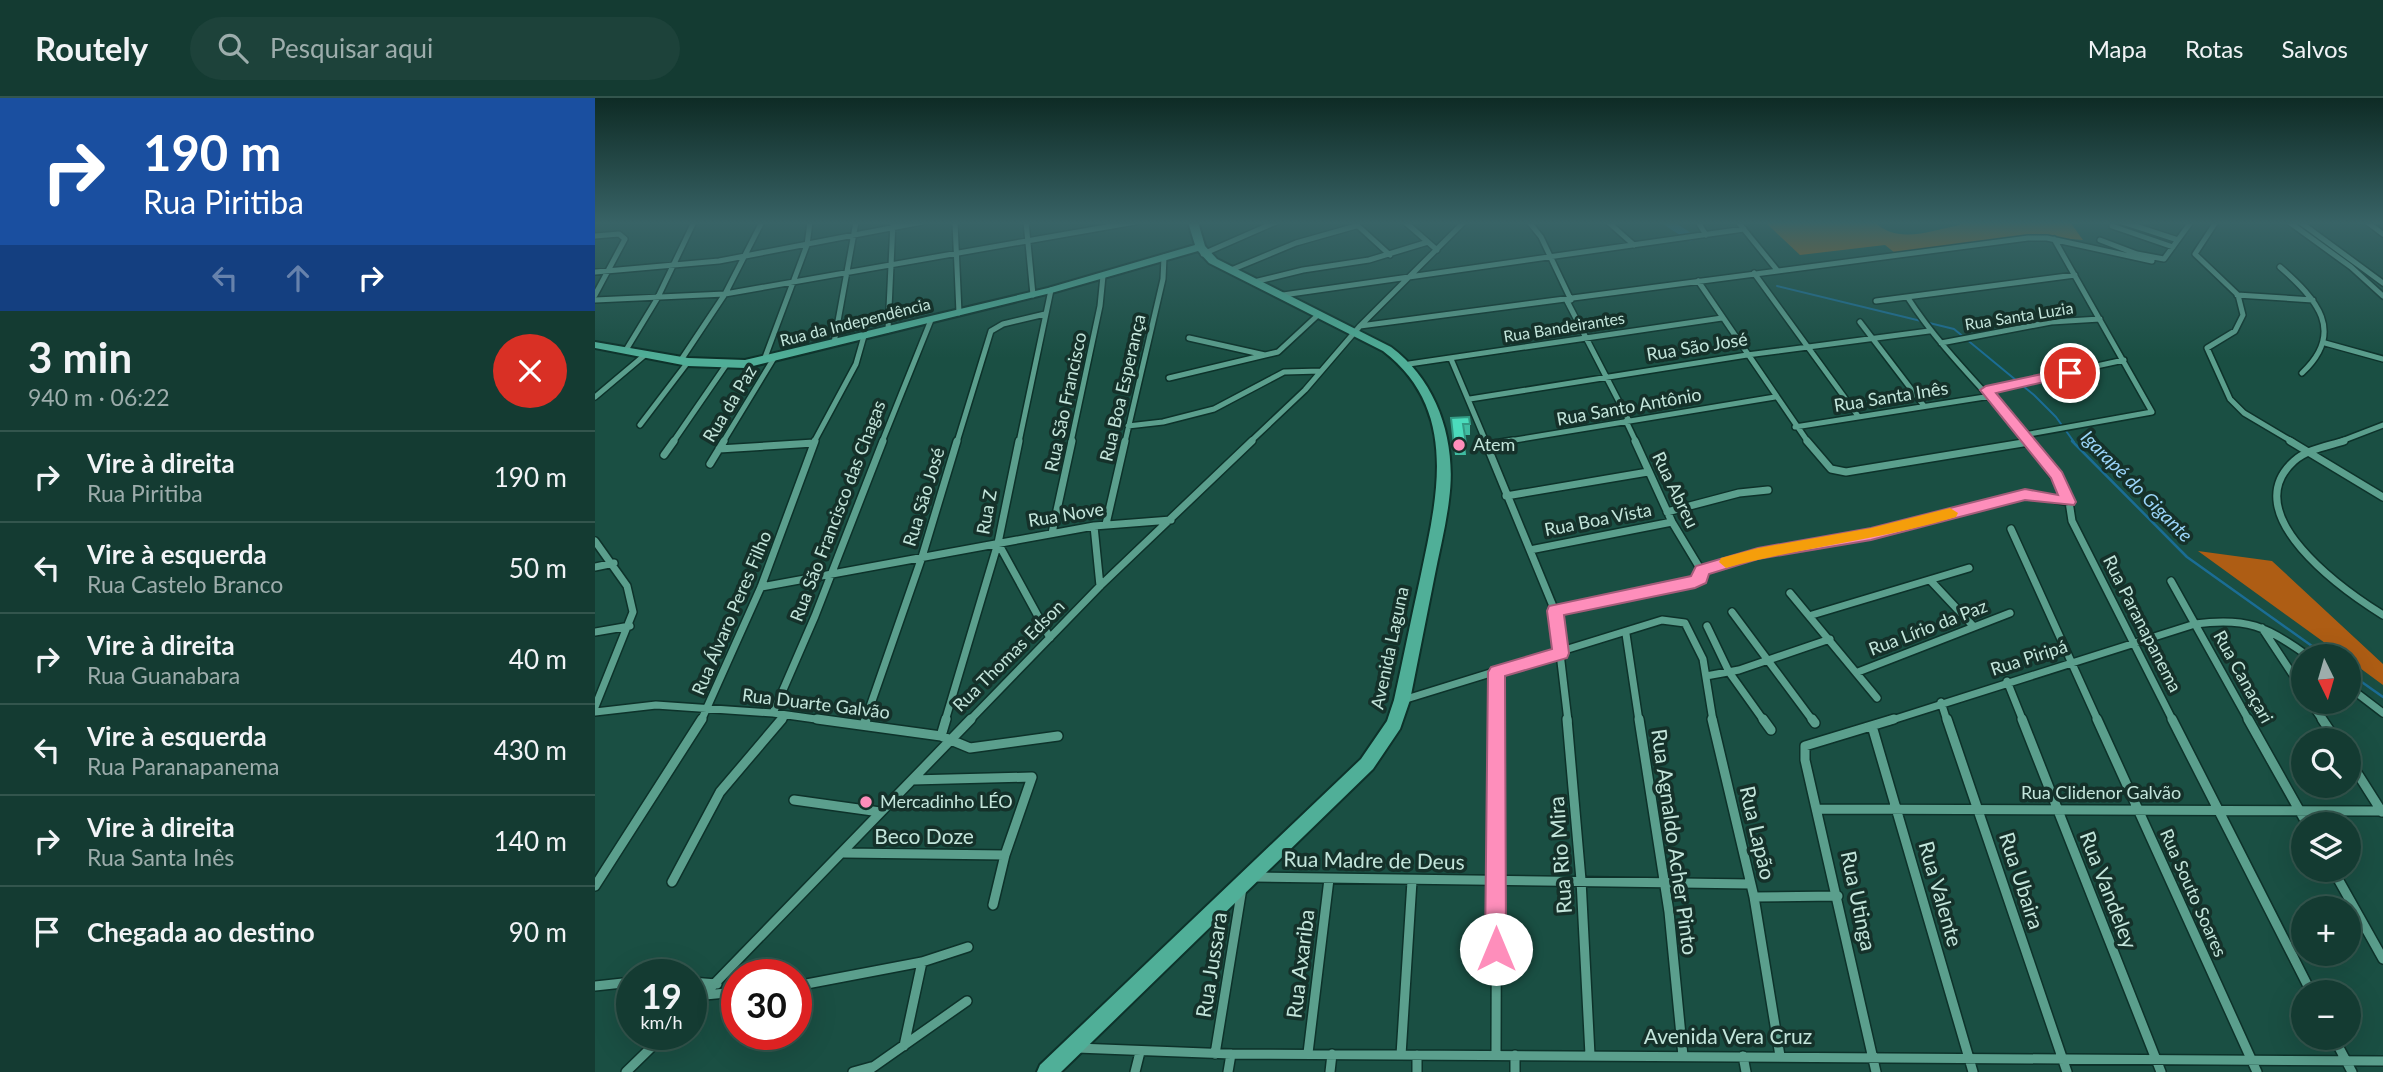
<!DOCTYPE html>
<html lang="pt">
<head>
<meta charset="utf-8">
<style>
  body { margin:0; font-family:Lato,sans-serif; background:#1d423a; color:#f1f3f6; height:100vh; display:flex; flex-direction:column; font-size:26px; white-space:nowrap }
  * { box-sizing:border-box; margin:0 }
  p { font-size:23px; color:#9dadac }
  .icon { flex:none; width:38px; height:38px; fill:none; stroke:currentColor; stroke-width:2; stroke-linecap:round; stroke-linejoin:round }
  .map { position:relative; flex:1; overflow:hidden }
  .details { display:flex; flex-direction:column; background:#143b32; width:595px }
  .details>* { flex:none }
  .banner { background:#1a4fa0; color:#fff; overflow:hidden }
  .needle { width:46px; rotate:175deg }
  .tools { position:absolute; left:1696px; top:546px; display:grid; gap:14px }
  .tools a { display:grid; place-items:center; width:70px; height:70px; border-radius:50%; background:#143b32; box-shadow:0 7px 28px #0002,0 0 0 2px #33554d; font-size:35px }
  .speed { position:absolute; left:21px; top:861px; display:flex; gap:14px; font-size:35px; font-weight:700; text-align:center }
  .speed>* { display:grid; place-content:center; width:91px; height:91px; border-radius:50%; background:#143b32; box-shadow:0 7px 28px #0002,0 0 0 2px #33554d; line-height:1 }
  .speed small { font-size:18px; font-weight:400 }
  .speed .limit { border:10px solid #d22; background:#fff; color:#111 }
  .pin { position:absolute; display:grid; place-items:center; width:60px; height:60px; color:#fff; margin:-30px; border:4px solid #fff; border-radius:50%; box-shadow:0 2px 7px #0007 }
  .me { position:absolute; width:77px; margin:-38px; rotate:0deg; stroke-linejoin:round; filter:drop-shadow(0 0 5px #0008) }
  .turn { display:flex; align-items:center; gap:24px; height:147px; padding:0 28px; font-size:32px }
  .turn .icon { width:91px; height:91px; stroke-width:2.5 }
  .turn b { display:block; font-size:49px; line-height:60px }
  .lanes { display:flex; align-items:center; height:66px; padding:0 28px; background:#0003; justify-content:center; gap:35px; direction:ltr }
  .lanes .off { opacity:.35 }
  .round { display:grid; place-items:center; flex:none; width:74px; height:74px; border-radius:37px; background:#1d423a }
  .head { display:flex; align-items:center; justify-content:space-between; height:119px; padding:0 28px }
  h1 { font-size:42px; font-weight:700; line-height:52px }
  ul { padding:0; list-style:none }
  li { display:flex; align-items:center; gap:21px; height:91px; padding:0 28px; border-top:2px solid #33554d }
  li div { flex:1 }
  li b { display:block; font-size:26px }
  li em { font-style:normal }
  header { display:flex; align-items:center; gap:42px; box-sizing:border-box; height:98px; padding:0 35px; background:#143b32; border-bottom:2px solid #33554d }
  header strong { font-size:33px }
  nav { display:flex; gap:38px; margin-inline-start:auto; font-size:24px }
  .search { width:490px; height:63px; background:#1d423a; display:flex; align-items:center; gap:18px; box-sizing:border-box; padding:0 24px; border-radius:38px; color:#9dadac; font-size:26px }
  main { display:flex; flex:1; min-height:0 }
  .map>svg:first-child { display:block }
</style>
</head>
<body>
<header>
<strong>Routely</strong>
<div class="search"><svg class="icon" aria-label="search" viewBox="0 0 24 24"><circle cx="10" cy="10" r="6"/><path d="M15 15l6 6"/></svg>Pesquisar aqui</div>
<nav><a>Mapa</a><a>Rotas</a><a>Salvos</a></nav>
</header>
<main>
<section class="details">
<div class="banner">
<div class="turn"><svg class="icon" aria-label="right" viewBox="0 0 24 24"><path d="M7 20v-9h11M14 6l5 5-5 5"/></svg><div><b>190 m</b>Rua Piritiba</div></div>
<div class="lanes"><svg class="icon off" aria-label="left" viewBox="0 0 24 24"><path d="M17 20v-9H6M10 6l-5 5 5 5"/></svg><svg class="icon off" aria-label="ahead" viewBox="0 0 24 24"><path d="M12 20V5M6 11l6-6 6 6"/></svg><svg class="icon" aria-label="right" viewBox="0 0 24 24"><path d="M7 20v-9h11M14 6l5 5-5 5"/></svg></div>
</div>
<div class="head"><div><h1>3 min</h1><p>940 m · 06:22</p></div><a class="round" style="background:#d93025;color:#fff"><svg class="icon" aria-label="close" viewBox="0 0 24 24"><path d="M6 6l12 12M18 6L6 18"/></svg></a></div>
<ul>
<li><svg class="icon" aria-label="right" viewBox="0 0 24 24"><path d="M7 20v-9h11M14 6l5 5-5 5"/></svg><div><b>Vire à direita</b><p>Rua Piritiba</p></div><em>190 m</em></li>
<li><svg class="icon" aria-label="left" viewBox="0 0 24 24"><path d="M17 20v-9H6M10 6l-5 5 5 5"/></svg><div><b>Vire à esquerda</b><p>Rua Castelo Branco</p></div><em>50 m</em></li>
<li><svg class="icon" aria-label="right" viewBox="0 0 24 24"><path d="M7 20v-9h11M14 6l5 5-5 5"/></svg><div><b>Vire à direita</b><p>Rua Guanabara</p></div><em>40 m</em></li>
<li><svg class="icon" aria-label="left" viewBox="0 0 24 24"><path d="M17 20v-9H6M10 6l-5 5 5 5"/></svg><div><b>Vire à esquerda</b><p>Rua Paranapanema</p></div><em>430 m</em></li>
<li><svg class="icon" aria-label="right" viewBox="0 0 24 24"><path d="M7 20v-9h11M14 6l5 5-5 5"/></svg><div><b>Vire à direita</b><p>Rua Santa Inês</p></div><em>140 m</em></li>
<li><svg class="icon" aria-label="arrive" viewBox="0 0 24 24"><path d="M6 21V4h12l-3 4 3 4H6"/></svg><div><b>Chegada ao destino</b></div><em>90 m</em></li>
</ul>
</section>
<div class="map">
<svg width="1788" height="974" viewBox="0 0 1788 974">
  <rect width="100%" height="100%" fill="#1a4f43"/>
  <!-- forest -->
  <path fill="#ae5d14" d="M1170,124h110c22,23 58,8 85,3l-1,-3h111l13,18 -48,-4 -140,17 -10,-8 -85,10z
    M1603,453l74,10 111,103v21l-34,-25v-4h-6z"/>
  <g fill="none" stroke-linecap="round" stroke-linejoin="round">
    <!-- stream-far1 -->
    <path stroke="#1b6d95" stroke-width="2" d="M1182,188l177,43 80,66 22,22 18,25"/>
    <!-- stream -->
    <path stroke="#1b6d95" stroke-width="2.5" d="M1477,343l115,116 139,99
      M1754,575l34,24"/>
    <!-- canal -->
    <path stroke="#1b6d95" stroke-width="8" d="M1072,124l23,15"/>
    <defs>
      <path id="street-far2" d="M360,124l4,91
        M431,124l7,73
        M810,124l32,28
        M934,124l12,15 30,63
        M1013,124l26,23
        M1103,124l8,13
        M1143,124l39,48
        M1528,124l55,18
        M1621,124l-21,32 43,41 5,20 -8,16 -28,17 23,51 14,14 49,29
        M1694,124l62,45 32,29
        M1705,124l83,61
        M1772,124l16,12
        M762,127l33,30
        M1517,128l61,21
        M0,138l24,-2 6,5 -30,56
        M1505,142l37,14 27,5 27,-37
        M608,156l73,-32
        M1685,169c37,32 66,65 22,106
        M636,172l65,-27 60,-17
        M0,174l124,-11 203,-39
        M1159,175l104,143
        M1103,183l110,161
        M659,184l49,-12 66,-10 59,-18
        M688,197l461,-66
        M1642,197l76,5
        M1313,200c34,53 81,96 121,144
        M0,202l130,-6 410,-72
        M972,203l62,120
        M1281,203l199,-26
        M1265,224l64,84
        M765,228l104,-104
        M293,232l5,-108
        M594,240l76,17
        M239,245l22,-121
        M1346,245l110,-21 49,-3
        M1730,245l58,16
        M31,252l31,-51 37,-77
        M856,261l35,83
        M86,262l44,-66 37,-72
        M169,262l43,-115 3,-23
        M814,266l313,-46
        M574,280l109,-26 41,-38
        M1391,292l138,-30
        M0,299l51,-43
        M875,301l277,-44 182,-24
        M1031,323l10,21
        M45,327l48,-63
        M533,328l35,-4 51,-13 70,-37 37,-1
        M1200,329l196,-31
        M1429,337l128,-23 -98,-173
        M78,344l53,-77
        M128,344l51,-84
        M219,344l42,-78 8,-28
        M287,344l49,-122
        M362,344l34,-111 12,-7 42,-10
        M424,344l32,-152
        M476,344l29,-136 3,-30
        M530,344l38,-163 1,-22
        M655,344l55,-52 55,-64 668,-88h19l105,23
        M908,344l272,-45
        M1431,344h3
        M1744,344l44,-17"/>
      <path id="street-far1" d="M890,343l70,170 13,110
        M1040,343l37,81 29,48
        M1212,343l24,28 15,3 183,-30
        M1433,343l40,54 4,26 101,200
        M1695,343l93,56
        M1749,343c-15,5 -37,8 -50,20 -59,53 49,129 89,154
        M893,347l25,-4
        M124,351l95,-6
        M69,357l10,-14
        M115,366l14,-23
        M911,398l142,-24
        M1072,414l72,-19 29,-3
        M511,426l19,-83
        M499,428l6,60
        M1416,431l87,192
        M457,435l20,-92
        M0,443l32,45 6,26 -38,95
        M403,445l52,95
        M935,452l142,-28
        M0,469l19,-4
        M1335,482l44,47
        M1576,483l78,140
        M166,489l333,-61 77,-6
        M1195,495l87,105
        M960,513l140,-29 8,-7 -2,-5 57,-17 114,-19 141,-37 22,-2 34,7
        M1137,514l81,109
        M1217,517l157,-47
        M1112,528l22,46 35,49
        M1667,530l41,62
        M0,534l35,-6
        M1031,536l13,87
        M1263,574l152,-59
        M1111,578l33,-6 91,-31
        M1412,583l16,40
        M1754,589l34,26
        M808,602l259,-80 23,3 18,36 10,62
        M1346,604l6,19
        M1715,604l13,19
        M0,614l61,-7 117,8 57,8
        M178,615l42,-97 68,-175
        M106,623l60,-134 54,-146
        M186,623l3,-4
        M270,623l57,-164 35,-116
        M350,623l53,-178 21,-102
        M374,623l131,-135 152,-145
        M902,623v-49
        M1294,623l306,-97c51,-7 72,2 113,32"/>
      <path id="street" d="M222,621l124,17 29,12 88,-12
        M972,621l14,161 9,175
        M1044,621l30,193 14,144
        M1117,621l42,178 26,159
        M1168,621l8,11
        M1217,621l3,4
        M1352,621l120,353
        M1427,621l139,353
        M1502,621l160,353
        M1577,621l139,273
        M1653,621l59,105
        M1727,621l14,21
        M269,627l2,-6
        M1277,628l101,346
        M346,638l5,-17
        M1754,662l33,52
        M317,682l120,-3 -27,78 -12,50
        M199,702l86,12
        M1223,711l565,2
        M249,755l161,2
        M1738,772l50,89
        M659,779l497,7
        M77,784l48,-90 62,-73
        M0,788l107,-167
        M1159,799l84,-1
        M96,884l26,2
        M0,888l37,-4
        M201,888l126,-24 46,-15
        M110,897l32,-3
        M96,910l280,-289
        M1739,940l18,34
        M309,948l18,-84
        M482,950l154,6 1152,7
        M713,955l21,-174
        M620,956l27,-166
        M806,957l11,-174
        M822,957v17
        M901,957l1,-336
        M920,957v17
        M1148,958l3,16
        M31,974l39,-38
        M258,974l18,-5
        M271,974l101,-71
        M540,974l5,-20
        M633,974l3,-18
        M735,974l2,-18
        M1281,974l-71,-312v-14l89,-27"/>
      <path id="secondary" d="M593,124h10l7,24 12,13 174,88c47,35 66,95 58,153 -3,26 -10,53 -15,79 -8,40 -16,81 -24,121l-10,29 -27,40 -312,303h-24l3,-7 321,-306 26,-38 7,-21c9,-40 17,-81 26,-121 17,-81 40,-169 -37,-228l-174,-88 -11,-12 -143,41 -310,76 -57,-2 -93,-18v-6l93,16 57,2 303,-72 147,-43z"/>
    </defs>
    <!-- street-far2 casing -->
    <use href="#street-far2" stroke="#0d322a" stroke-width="8"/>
    <!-- street-far1 casing -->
    <use href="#street-far1" stroke="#0d322a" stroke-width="10"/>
    <!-- street casing -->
    <use href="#street" stroke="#0d322a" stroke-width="12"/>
    <!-- secondary casing -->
    <use href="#secondary" stroke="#0d322a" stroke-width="4"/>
    <!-- street-far2 -->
    <use href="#street-far2" stroke="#5b9f8d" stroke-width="5"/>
    <!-- street-far1 -->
    <use href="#street-far1" stroke="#5b9f8d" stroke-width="7"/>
    <!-- street -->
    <use href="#street" stroke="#5b9f8d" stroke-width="9"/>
    <!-- secondary -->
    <use href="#secondary" fill="#50af98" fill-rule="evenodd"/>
  </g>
  <!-- wall -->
  <path fill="#40bda2" d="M856,320l19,6v11h-6l2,20h-11z"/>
  <!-- building -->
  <path fill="#4bdcbc" stroke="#349a84" stroke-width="2" d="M874,319l1,7h-7l3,20 -12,1 -3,-27z"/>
  <!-- sky -->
  <linearGradient id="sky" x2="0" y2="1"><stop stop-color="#0e2b25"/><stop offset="0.48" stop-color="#386366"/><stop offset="1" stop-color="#386366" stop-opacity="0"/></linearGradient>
  <rect width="1788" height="260" fill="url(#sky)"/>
  <!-- route -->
  <path fill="#fe8ebb" stroke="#a55c7a" stroke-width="2" d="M1475,270l5,2v5l-79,18 66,79 14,30 -2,3 -49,-5 -154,40 -113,19 -49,15 -3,9 -11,5 -131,27 5,38 -2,5 -62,18 1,273 -3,7 -7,3 -8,-3 -3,-7 3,-277 3,-5 61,-18 -5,-38 2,-5 142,-30 5,-10 62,-18 113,-20 154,-39 33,6 -7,-17 -71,-88 6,-4z"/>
  <!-- slow -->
  <path fill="#f59e0b" d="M1355,410l8,5 -2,4c-76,23 -154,30 -230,51l-7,-6 2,-4 37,-10 113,-20z"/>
  <!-- markers -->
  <g fill="#fe8ebb" stroke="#15312a" stroke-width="2.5">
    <circle cx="864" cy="347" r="7"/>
    <circle cx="271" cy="704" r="7"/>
  </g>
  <g text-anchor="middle" stroke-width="7" stroke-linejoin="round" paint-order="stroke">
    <!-- far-street labels -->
    <g font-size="16" fill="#c3e5db" stroke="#15312a">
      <text transform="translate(1424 218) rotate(-9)" y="6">Rua Santa Luzia</text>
      <text transform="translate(260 224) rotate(-14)" y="6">Rua da Independência</text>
      <text transform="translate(969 229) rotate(-9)" y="6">Rua Bandeirantes</text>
    </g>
    <!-- street labels -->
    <g font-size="18" fill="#c3e5db" stroke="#15312a">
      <text transform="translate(1102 249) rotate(-9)" y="6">Rua São José</text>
      <text transform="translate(528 290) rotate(-77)" y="6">Rua Boa Esperança</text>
      <text transform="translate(1296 299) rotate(-9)" y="6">Rua Santa Inês</text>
      <text transform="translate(471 304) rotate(-78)" y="6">Rua São Francisco</text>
      <text transform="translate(135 306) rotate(-59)" y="6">Rua da Paz</text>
      <text transform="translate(1034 309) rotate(-10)" y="6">Rua Santo Antônio</text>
      <text transform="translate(1080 392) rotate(64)" y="6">Rua Abreu</text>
      <text transform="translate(329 399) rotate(-73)" y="6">Rua São José</text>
      <text transform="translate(243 413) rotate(-69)" y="6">Rua São Francisco das Chagas</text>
      <text transform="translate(392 414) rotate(-80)" y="6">Rua Z</text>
      <text transform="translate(471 417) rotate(-9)" y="6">Rua Nove</text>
      <text transform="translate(1003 422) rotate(-11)" y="6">Rua Boa Vista</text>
      <text transform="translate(137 515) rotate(-67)" y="6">Rua Álvaro Peres Filho</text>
      <text transform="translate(1547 526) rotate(63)" y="6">Rua Paranapanema</text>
      <text transform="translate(1333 530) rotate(-21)" y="6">Rua Lírio da Paz</text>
      <text transform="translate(795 550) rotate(-78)" y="6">Avenida Laguna</text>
      <text transform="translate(414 558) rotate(-45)" y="6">Rua Thomas Edson</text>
      <text transform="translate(1434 560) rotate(-18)" y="6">Rua Piripá</text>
      <text transform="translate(1648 579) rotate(61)" y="6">Rua Canaçari</text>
      <text transform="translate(221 606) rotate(7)" y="6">Rua Duarte Galvão</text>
      <text x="1506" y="701">Rua Clidenor Galvão</text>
      <text transform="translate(1598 795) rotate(66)" y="6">Rua Souto Soares</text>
    </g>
    <!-- poi labels -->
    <g font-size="18" fill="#c3e5db" stroke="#15312a" text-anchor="start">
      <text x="878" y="353">Atem</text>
      <text x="285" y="710">Mercadinho LÉO</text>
    </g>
    <!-- water labels -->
    <g font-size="19" font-style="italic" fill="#9bd5f9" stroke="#15312a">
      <text transform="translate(1542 388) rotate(45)" y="7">Igarapé do Gigante</text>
    </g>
    <!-- near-street labels -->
    <g font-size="21" fill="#c3e5db" stroke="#15312a">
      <text transform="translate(1162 735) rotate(77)" y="7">Rua Lapão</text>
      <text x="329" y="746">Beco Doze</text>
      <text transform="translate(1079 744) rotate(82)" y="7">Rua Agnaldo Acher Pinto</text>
      <text transform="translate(966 757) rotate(-94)" y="7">Rua Rio Mira</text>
      <text transform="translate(779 763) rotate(1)" y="7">Rua Madre de Deus</text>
      <text transform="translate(1426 783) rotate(72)" y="7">Rua Ubaira</text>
      <text transform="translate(1513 792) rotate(69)" y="7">Rua Vandeley</text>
      <text transform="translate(1345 796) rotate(74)" y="7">Rua Valente</text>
      <text transform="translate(1263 803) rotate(78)" y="7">Rua Utinga</text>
      <text transform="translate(706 866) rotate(-83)" y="7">Rua Axariba</text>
      <text transform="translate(617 867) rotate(-81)" y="7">Rua Jussara</text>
      <text x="1133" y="946">Avenida Vera Cruz</text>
    </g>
  </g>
</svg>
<div class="tools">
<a><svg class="needle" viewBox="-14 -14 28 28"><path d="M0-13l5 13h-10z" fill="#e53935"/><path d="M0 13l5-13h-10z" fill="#9dadac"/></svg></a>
<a><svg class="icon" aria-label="search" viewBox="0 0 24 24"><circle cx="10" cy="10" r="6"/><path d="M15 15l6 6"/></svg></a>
<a><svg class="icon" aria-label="layers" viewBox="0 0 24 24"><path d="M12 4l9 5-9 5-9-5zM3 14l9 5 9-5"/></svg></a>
<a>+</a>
<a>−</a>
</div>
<div class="speed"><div>19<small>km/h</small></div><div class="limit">30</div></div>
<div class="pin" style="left:1475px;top:275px;background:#d93025"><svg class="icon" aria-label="arrive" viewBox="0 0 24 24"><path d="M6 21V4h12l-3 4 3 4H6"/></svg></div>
<svg class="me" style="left:901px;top:851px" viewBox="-20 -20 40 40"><circle r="19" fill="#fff"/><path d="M0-13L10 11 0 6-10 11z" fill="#fe8ebb"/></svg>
</div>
</main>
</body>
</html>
